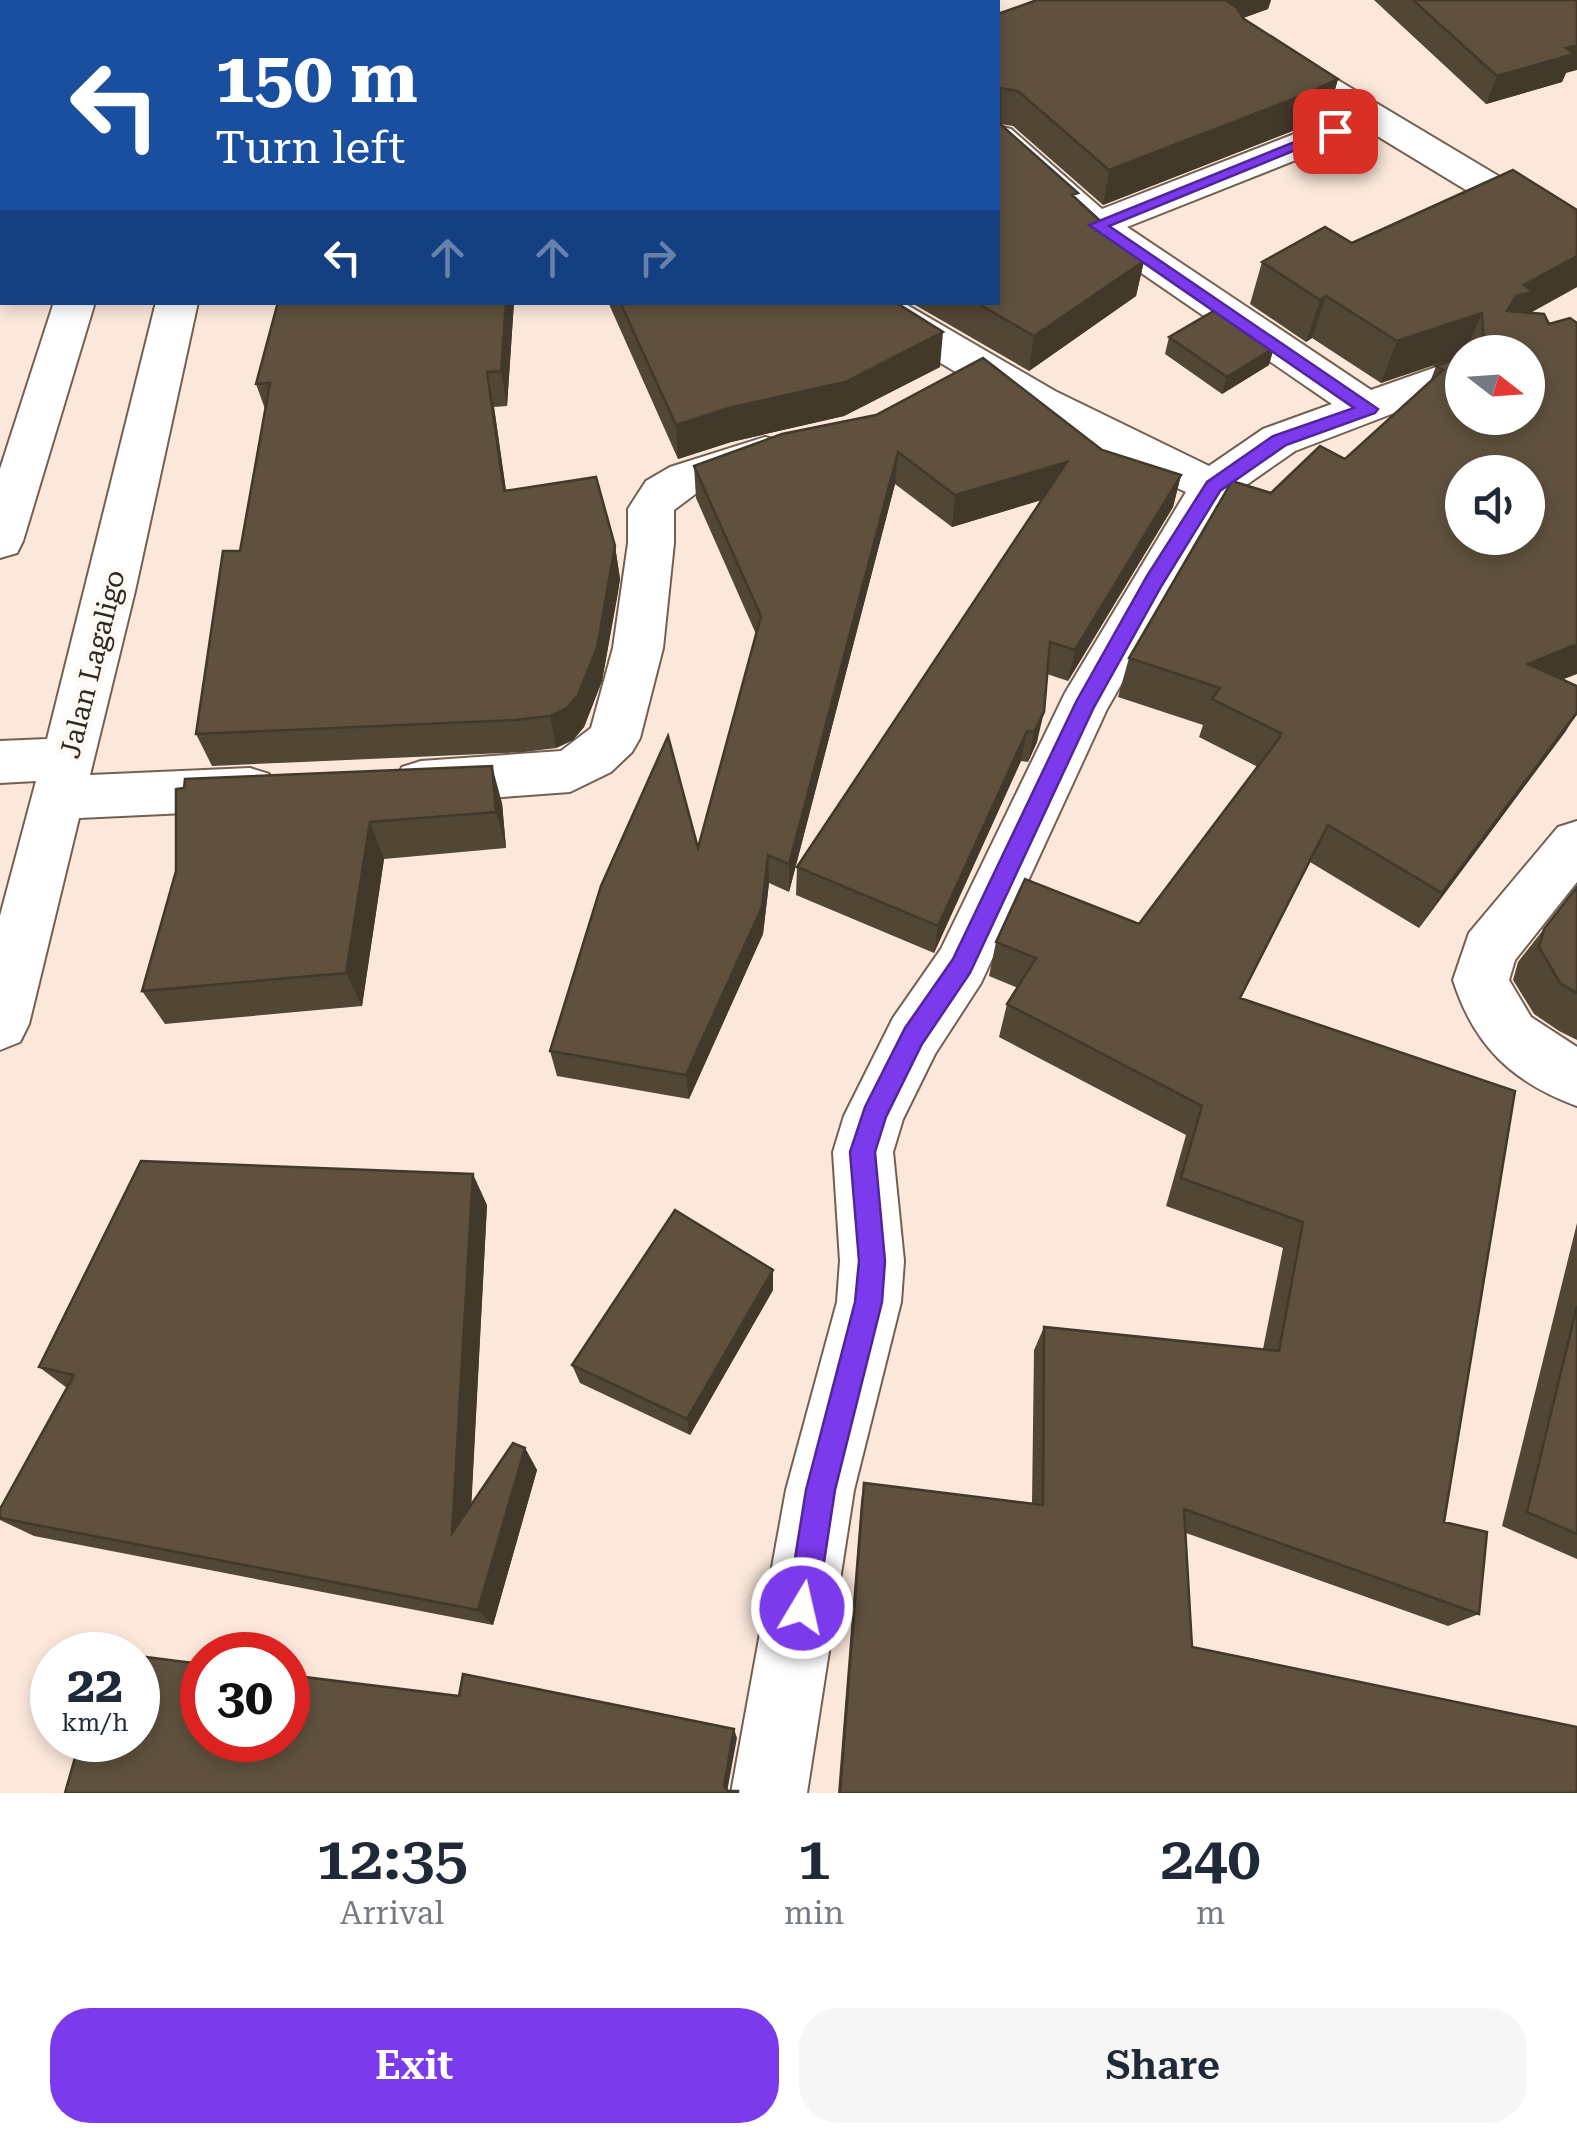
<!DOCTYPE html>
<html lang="en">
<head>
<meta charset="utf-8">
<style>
  body { margin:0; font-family:"Roboto Serif",serif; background:#f6f6f7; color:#1f2937; height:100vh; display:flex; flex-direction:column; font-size:38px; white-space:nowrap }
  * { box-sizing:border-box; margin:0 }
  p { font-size:32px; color:#747a83 }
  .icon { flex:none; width:55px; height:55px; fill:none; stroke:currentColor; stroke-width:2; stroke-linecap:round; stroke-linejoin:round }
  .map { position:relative; height:1793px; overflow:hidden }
  .details { display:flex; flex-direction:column; background:#fff; flex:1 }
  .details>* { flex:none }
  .guide { position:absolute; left:0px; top:0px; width:1000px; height:305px; box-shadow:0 5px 15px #0003; background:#1a4fa0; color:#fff; overflow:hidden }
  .needle { width:65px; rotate:107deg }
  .tools { position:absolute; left:1445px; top:335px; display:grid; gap:20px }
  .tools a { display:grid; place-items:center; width:100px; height:100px; border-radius:50%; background:#fff; box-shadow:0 5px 15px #0003; font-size:50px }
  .speed { position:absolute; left:30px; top:1632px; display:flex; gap:20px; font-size:50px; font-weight:700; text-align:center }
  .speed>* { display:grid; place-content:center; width:130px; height:130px; border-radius:50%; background:#fff; box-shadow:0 5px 15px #0003; line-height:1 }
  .speed small { font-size:25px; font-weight:400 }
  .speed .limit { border:15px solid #d22; background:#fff; color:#111 }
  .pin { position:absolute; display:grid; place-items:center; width:85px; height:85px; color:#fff; margin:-42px; border-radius:20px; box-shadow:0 5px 15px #0006 }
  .me { position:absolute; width:110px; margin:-55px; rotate:9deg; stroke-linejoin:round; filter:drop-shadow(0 0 8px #0008) }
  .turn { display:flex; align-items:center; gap:35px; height:210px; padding:0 50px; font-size:45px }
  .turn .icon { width:130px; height:130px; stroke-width:2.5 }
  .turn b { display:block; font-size:70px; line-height:85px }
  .lanes { display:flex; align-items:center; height:95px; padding:0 50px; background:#0003; justify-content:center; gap:50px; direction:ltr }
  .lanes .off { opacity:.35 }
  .eta { display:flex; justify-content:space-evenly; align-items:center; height:170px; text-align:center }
  .eta b { font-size:60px; font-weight:600; line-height:70px }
  .cta { display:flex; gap:20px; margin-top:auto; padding:20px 50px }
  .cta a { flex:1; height:115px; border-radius:40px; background:#7c3aed; color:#fff; font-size:40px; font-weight:600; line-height:115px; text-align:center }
  .cta a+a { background:#f6f6f7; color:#1f2937 }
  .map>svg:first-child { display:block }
</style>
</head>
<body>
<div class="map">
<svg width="1577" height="1793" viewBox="0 0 1577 1793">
  <rect width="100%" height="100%" fill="#fce8db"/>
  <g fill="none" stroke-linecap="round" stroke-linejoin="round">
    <defs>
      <path id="minor" d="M1271,45l13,3 293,175v29l-14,-3 -194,-118 -242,96 244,163 91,-32v29l-167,64 -66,46 -122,212 -126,274 -46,71 -32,65 -10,33 11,109 -3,41 -47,188 -47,303h-76l55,-303 51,-188 3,-41 -7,-109 11,-36 49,-98 48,-69 124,-256 121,-201c-115,-51 -223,-113 -329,-181l-5,-9h50l153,89 154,75 54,-37 69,-25 -249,-171 -85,-77v-30l13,3 91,80 241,-94 -85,-51 -5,-8 5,-8z
        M54,302h41l-72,239 -6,12 -17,5v-89z
        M156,302h42l-63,289 -45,184 160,-7 19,6 7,15 -7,15 -19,6 -171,8 -50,206 -9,18 -20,8v-134l36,-135 -36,2v-42l47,-2z
        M765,437l16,4 6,11 -6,11 -79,26 -28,21v33l-11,105 -23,90 -8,14 -21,20 -41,20 -149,11 -19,-6 -7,-15 7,-15 19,-6 140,-10 30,-23 22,-80 15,-105v-34l7,-11 11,-17 24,-14z
        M1577,821v61l-62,78 -6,20 22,37 46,30v59c-65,-24 -103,-60 -124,-126l16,-47 89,-106z"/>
    </defs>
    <!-- minor casing -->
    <use href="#minor" stroke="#746051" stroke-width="4"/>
    <!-- minor -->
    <use href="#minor" fill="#fff" fill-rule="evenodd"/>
  </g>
  <!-- wall -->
  <path fill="#524635" d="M0,0h97l-1,2h-94v120l-2,6z
    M1037,0h234l-3,9 -25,9 95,61 -10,35 -33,16 -192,75 -90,-79 -13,-2 77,76 67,61 -8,35 -107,75 -119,-69h88v-288z
    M1374,0h203l-11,73 -4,9 -76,22z
    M1352,243l225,44 -47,26 33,366 14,7v29l-158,213 -109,-66 -70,136 239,616 -31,12 -262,-93 6,114 385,146h-739l23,-292 3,-18 168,20 2,-153 10,-23 219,22 20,-101 -117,-42 20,-71 -187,-98 8,-33 11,-16 -29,-12 7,-34 143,-18 119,-157 -59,-30 4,-12 -85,-28 11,-39 142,-165 74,-34 85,-77 6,-16 92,-14h-66l-81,31 -69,-45 -6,4 -56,-38 12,-42z
    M514,302l-7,104 -13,1 12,84 109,55 5,33 -2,14 -16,88 -18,46 -11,13 -17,8 -32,4 -312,14 -16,-32 44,-183 25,-142 -9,-25z
    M608,302h287l45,65 -96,49 -113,26 -53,17z
    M1169,337l100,28 -47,29 -57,-40z
    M782,434l320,16 79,25 -8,32 -105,174 -21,-7 -10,68 -9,20 -7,-1 -87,192 -138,-58 1,-28 245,-367 -90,27 -57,-43 -106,408 -20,-9 -6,51 -74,165 -132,-23 -7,-25 148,-203 58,-214 -60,-136 -2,-32z
    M176,789l326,14 4,45 -122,11 -22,147 -197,18 -23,-33 34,-120z
    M1577,887v153l-18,-9 -25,-17 -21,-34 5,-18z
    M487,1205l-16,300 54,-57 12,22 -44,155 -459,-89 -34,-16v-11l67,-121 -28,-21z
    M1577,1223v336l-75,-33z
    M773,1270v20l-83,145 -110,-52 -8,-18z"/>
  <!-- shaded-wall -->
  <path fill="#42392b" d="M68,0h29l-1,2h-27z
    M1216,0h55l-3,9 -58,21z
    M0,37l2,4v81l-2,6z
    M1577,45v25l-11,3 -4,9 -76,22 11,-28 69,-28z
    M1338,79l-10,35 -33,16 -192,75 6,-35z
    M1577,256v31l-56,31 -14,-7 17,-26z
    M1144,261l-8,35 -107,75 5,-35z
    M1326,296l-14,42 -6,4 14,-42z
    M506,302h8l-7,104 -6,-35z
    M1482,313l-17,39h-3v4l-81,27 16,-42z
    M943,332l-3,35 -96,49 -113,26 -53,17 -2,-34z
    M1274,348l-5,17 -47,29 5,-17z
    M487,372l7,35 17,118 -7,-34z
    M898,452l-3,32 -106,408v-28z
    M1067,462l-6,32 -109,33 3,-32z
    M1181,475l-8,32 -105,174 7,-31z
    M615,546l5,33 -18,102 -18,46 -11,13 -17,8 -6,-32z
    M1577,644v30l-72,28 23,-38z
    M1044,712l-7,30 -9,20 6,-30z
    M1577,712l-11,19 -147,197 23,-35z
    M1027,731l-6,30 -87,192 4,-27z
    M492,766l10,37 4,45 -10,-36z
    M370,822l14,37 -22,147 -16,-33z
    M768,855l1,28 -6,51 -74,165 -3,-24z
    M473,1174l14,31 -18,346 -17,-18z
    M773,1270v20l-83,145 -3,-16z
    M525,1448l12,22 -44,155 -15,-15z
    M734,1729l3,9 -10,54 -3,-6z"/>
  <!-- building -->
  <path fill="#5f513e" stroke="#42392b" stroke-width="2.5" fill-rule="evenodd" d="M0,0h19l-1,2h-16v39l-2,6z
    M308,0h194l3,2h-197z
    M665,0h110l-5,2h-115z
    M1037,0h188l12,8 7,11 94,60 -32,15 -197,76 -91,-79 -18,-3v36l78,69 -6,2 72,66 -110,75 -59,-34h23v-288z
    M1413,0h164v45l-11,3 8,6 -77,22z
    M1513,170l64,40v46l-53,29 9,7 -17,4 -9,15 37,3 5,10 21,-6 7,5v321l-49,20 49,22v26l-135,181 -114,-68 -88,173 275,93 -71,431 43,10 -8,82 -295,-105 8,138 385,80v66h-737l24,-310 179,22 1,-178 235,24 24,-129 -122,-44 21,-72 -195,-102 29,-46 -40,-16 29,-63 114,45 141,-187 1,-4 -69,-34 8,-11 -91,-30 103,-177 39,12 49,-47 25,13 98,-89 -7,-4 26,-10v62h66v-66h-57l13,-5 -2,-34 -85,28 -71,-45 -6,4 -58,-38 63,-35 27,16zM1462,472h66v66h-66z
    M278,302h228l-5,69 -14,1 17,119 92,-14 19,69 -18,102 -19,47 -11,13 -17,8 -34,4 -320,14 27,-183h17l30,-168 -14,1z
    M620,302h275l48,30 -98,50 -116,26 -53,17z
    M1217,309l57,39 -47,29 -58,-40z
    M983,358l119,92 79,25 -106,175 -25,-8 -6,70 -10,20 -7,-1 -89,195 -141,-59 270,-405 -112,33 -57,-43 -109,412 -21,-9 -6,52 -76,168 -136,-24 51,-165 67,-150 30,112 63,-232 -67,-150 88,-32 94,-19z
    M492,766l4,46 -126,10 -24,151 -204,18 34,-120v-82l8,-1 1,-9z
    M1577,887v106l-17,-10 -21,-36 5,-18z
    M141,1161l332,13 -21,359 61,-90 12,5 -47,162 -478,-92v-9l74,-134 -35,-8z
    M675,1210l98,60 -86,149 -115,-54z
    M1577,1306v228l-50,-22z
    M106,1652l26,3h-27z
    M138,1656l64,8v76h86v-65l171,21 4,-22 271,55 -10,57 4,5h10v2h-673l15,-53h58z"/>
  <!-- route -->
  <path fill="#7c3aed" stroke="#51269a" stroke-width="2.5" d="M1329,128l13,3 -233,95 269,183 -3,4 -89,32 -66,46 -58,94 -69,124 -123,264 -48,71 -36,73 -11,35 10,109 -3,41 -47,188 -18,118 -5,10 -10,5 -10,-5 -5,-10 19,-118 49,-188 4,-41 -9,-109 15,-45 40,-79 48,-69 123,-257 71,-126 60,-94 66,-46 81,-28 -265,-183z"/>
  <g text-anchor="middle" stroke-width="10" stroke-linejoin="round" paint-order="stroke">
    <!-- street labels -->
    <g font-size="28" fill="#302721" stroke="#fdf9f5">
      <text transform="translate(92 664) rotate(-76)" y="10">Jalan Lagaligo</text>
    </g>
  </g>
</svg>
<div class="tools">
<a><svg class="needle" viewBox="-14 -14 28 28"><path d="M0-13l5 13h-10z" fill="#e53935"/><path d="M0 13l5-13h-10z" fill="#747a83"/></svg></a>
<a><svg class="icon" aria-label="sound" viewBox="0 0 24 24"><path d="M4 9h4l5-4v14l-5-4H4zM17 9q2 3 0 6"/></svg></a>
</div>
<div class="speed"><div>22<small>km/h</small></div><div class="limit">30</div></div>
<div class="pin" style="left:1335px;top:131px;background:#d93025"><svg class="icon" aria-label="arrive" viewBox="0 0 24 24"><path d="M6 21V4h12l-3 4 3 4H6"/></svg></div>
<svg class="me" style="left:802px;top:1608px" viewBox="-20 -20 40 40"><circle r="17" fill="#7c3aed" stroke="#fff" stroke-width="3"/><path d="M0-11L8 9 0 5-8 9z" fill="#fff"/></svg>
<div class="guide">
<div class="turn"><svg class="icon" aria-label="left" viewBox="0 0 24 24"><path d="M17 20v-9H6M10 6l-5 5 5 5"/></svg><div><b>150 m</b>Turn left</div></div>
<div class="lanes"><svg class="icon" aria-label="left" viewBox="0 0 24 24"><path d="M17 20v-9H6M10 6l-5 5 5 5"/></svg><svg class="icon off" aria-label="ahead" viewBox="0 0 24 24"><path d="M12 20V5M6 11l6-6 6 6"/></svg><svg class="icon off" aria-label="ahead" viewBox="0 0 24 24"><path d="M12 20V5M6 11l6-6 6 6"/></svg><svg class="icon off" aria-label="right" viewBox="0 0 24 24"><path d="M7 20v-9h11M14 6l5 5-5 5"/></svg></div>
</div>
</div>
<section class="details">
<div class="eta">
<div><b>12:35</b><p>Arrival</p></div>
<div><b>1</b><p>min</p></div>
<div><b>240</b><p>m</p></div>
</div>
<div class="cta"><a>Exit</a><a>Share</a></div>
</section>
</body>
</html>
